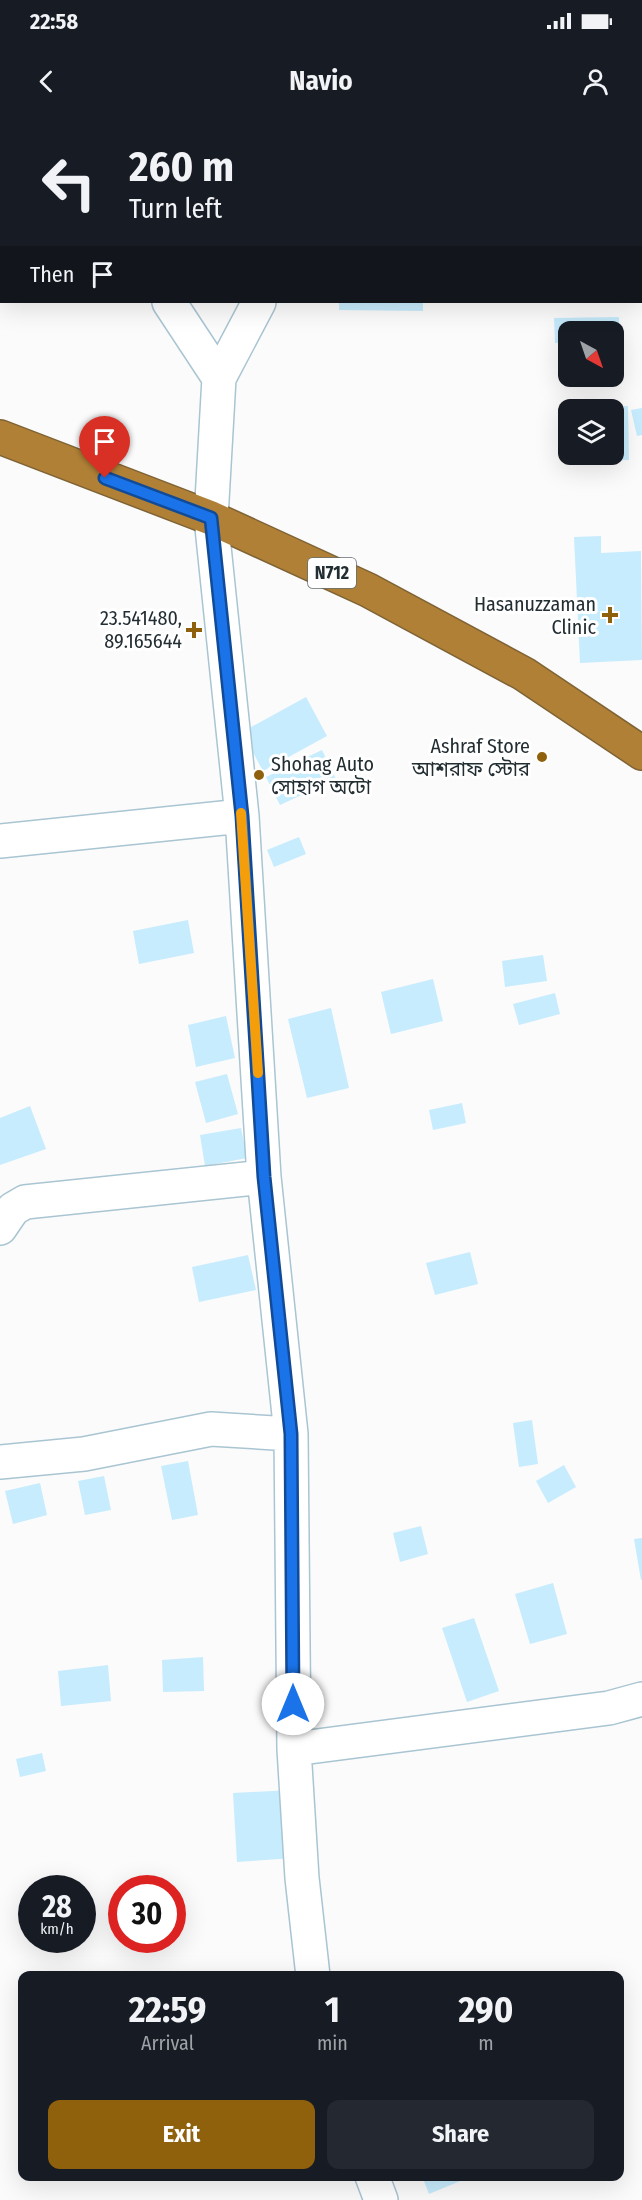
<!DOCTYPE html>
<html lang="en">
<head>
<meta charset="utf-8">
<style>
  body { margin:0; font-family:"Fira Sans Condensed","Noto Sans Bengali",sans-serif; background:#242831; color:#f1f3f6; height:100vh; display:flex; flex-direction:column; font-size:22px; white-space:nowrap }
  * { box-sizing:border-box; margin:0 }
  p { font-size:20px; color:#9ea1a6 }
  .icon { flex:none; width:33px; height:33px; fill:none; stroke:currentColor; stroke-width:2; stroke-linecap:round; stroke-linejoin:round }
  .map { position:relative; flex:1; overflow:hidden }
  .side { position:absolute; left:18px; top:1851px; width:606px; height:210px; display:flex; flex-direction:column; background:#171b24; border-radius:12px; box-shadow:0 6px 24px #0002 }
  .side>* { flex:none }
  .hud { position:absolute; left:0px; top:0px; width:642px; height:183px; box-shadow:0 6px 24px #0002; background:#171b24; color:#f1f3f6; overflow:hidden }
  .needle { width:39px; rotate:140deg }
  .buttons { position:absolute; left:558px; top:201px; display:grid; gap:12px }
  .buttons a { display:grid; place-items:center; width:66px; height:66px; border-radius:12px; background:#171b24; box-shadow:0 6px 24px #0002; font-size:30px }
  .speed { position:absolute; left:18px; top:1755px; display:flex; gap:12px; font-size:30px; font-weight:700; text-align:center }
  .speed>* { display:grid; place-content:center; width:78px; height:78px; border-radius:50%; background:#171b24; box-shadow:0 6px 24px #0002; line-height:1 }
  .speed small { font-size:15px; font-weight:400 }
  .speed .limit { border:9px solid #d22; background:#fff; color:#111 }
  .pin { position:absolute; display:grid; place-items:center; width:51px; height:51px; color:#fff; margin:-62px -26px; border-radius:50% 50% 50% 0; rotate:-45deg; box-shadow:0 0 6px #0007 }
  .pin .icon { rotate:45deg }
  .me { position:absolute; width:66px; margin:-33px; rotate:0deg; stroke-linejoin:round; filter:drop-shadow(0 0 4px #0008) }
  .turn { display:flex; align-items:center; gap:21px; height:126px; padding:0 30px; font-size:27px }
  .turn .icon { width:78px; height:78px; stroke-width:2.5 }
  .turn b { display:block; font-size:42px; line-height:51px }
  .then { display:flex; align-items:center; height:57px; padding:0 30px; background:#0003; gap:12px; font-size:22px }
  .eta { display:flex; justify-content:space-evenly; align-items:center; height:102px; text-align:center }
  .eta b { font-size:36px; font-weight:700; line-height:42px }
  .cta { display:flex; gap:12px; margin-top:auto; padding:12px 30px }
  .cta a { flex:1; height:69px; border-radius:12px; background:#90610c; color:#fff; font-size:24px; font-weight:700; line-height:69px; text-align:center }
  .cta a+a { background:#242831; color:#f1f3f6 }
  .status { display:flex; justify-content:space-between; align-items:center; height:42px; padding:0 30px; background:#171b24; direction:ltr }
  .status svg { height:16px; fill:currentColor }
  header { display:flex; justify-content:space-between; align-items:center; height:78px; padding:0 30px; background:#171b24; font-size:27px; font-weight:700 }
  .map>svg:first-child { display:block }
</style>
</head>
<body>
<div class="status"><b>22:58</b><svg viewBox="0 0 49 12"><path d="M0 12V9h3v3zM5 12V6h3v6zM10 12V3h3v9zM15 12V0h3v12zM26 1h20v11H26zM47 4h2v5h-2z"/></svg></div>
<header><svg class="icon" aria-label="back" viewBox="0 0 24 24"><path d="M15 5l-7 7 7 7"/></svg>Navio<svg class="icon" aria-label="person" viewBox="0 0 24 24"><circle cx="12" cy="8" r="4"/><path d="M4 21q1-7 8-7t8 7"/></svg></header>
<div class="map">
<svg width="642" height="2080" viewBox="0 0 642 2080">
  <rect width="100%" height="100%" fill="#fbfbfb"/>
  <!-- building -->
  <path fill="#c7ecfd" d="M339,182h84v9l-84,-1z
    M619,197v25h-5v-10h-46v11h-13l-1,-25z
    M628,286l1,54 -41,1v-7h26v-44h-27v-3z
    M642,288v27l-5,1 -6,-26z
    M601,416v17l40,-2 1,109 -62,3 -6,-126z
    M306,577l21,39 -64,35 -21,-39z
    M322,630l14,29 -56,26 -14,-28z
    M299,717l7,17 -32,13 -7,-17z
    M188,800l6,33 -55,11 -6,-33z
    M543,835l4,26 -42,6 -3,-26z
    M433,859l10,42 -52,13 -10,-42z
    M555,873l5,21 -41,11 -6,-21z
    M331,888l18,80 -42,10 -19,-79z
    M226,896l9,42 -39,9 -8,-42z
    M227,954l11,40 -32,9 -11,-41z
    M462,983l4,20 -33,7 -4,-20z
    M30,986l16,43 -46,16v-47z
    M241,1008l6,30 -42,8 -5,-31z
    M470,1132l8,32 -43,11 -9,-32z
    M248,1135l8,35 -57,12 -7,-35z
    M532,1300l6,44 -19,3 -6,-44z
    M188,1341l10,54 -26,5 -11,-54z
    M564,1345l12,22 -28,16 -12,-22z
    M104,1356l7,34 -26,5 -7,-34z
    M40,1363l7,32 -34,9 -8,-33z
    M421,1406l7,28 -28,8 -7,-29z
    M642,1418v42h-1l-7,-41z
    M553,1463l14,51 -37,10 -15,-50z
    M474,1498l25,73 -32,11 -25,-74z
    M203,1537l1,34 -41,1 -1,-32z
    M108,1545l3,36 -50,5 -3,-35z
    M42,1633l4,18 -26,6 -4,-18z
    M290,1670l4,68 -57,4 -4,-69z
    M422,2056h48v1l-41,17z"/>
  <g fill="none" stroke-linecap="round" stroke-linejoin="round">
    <defs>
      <path id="minor" d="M104,0v2
        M369,0l1,2
        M169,182l50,76
        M259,182l-40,76 -8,140 31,298 22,361 27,257 3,315 8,129 11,98
        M0,721l242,-25
        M0,1108l13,-19 12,-7 239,-25
        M0,1342l84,-8 127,-25 80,5
        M294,1629l315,-41 33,-9
        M372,2056l9,24"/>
      <path id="highway" d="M0,317l211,81 157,72 156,84 118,79"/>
    </defs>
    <!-- minor casing -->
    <use href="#minor" stroke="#a9c5d2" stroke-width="36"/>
    <!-- highway casing -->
    <use href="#highway" stroke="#7f6335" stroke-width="36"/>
    <!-- minor -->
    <use href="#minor" stroke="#fff" stroke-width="33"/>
    <!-- highway -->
    <use href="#highway" stroke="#b08036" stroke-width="33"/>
  </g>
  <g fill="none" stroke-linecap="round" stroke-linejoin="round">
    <defs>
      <path id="route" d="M105,358l106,40 31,298 22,361 27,257 2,270"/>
    </defs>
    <!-- route casing -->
    <use href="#route" stroke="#114b97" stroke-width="15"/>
    <!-- route -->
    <use href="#route" stroke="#1a73e8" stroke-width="10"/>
    <!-- slow -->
    <path stroke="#f59e0b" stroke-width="10" d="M241,693l17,260"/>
  </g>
  <!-- markers -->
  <g fill="#90610c" stroke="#fff" stroke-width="2">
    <path d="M607 486h6v6h6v6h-6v6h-6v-6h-6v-6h6z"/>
    <path d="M191 501h6v6h6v6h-6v6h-6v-6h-6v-6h6z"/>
    <circle cx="542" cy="637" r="6"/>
    <circle cx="259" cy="655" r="6"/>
  </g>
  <g text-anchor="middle" stroke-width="6" stroke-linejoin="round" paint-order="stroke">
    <!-- shield labels -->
    <rect fill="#fff" stroke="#656d70" stroke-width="1.5" x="308" y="438" width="48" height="30" rx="4.5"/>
    <g font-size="18" font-weight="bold" fill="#232e33">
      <text x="332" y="459">N712</text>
    </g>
    <!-- poi labels -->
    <g font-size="20" fill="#232e33" stroke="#fff" text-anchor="end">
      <text x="596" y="491">Hasanuzzaman<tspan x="596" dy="23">Clinic</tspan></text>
      <text x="182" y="505">23.541480,<tspan x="182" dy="23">89.165644</tspan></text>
      <text x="530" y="633">Ashraf Store<tspan x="530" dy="23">আশরাফ স্টোর</tspan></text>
      <text x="271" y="651" text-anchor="start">Shohag Auto<tspan x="271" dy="23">সোহাগ অটো</tspan></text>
    </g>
  </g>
</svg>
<div class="buttons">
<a><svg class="needle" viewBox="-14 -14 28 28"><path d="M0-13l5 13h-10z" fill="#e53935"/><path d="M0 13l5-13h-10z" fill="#9ea1a6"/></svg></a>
<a><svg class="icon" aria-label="layers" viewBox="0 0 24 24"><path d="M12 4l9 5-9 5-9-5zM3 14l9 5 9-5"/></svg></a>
</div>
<div class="speed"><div>28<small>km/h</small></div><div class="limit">30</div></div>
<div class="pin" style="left:105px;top:358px;background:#d93025"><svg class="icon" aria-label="arrive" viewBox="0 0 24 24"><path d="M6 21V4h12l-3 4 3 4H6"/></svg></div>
<svg class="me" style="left:293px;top:1584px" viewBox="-20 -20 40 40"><circle r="19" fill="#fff"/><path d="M0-13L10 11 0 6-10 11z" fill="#1a73e8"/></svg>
<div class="hud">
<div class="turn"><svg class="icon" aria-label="left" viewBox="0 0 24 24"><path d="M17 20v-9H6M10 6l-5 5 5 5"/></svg><div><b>260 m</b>Turn left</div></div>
<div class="then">Then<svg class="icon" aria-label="arrive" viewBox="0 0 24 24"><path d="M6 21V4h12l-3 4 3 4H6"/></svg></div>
</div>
<section class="side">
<div class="eta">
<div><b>22:59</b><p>Arrival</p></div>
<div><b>1</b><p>min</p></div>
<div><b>290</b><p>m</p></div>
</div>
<div class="cta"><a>Exit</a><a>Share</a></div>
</section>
</div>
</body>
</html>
